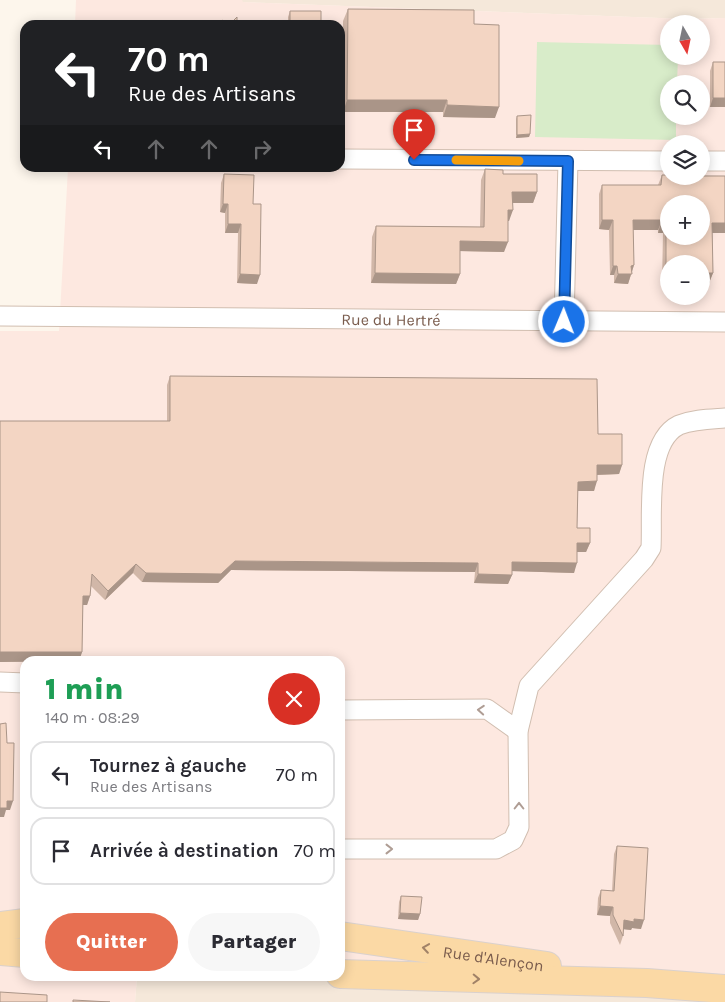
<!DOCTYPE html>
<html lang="fr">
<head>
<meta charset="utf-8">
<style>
  body { margin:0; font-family:Karla,sans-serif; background:#f7f7f7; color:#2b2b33; height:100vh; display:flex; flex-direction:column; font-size:19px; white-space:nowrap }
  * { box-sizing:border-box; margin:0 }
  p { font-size:16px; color:#7c7c81 }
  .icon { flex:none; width:28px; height:28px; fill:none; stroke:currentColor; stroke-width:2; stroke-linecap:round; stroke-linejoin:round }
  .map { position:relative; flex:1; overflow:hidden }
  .side { position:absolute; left:20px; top:656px; width:325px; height:325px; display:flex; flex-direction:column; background:#fff; border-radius:15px; box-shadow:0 2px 12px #0003 }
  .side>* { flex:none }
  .guide { position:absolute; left:20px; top:20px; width:325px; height:152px; border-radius:15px; box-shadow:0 2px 12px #0003; background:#202124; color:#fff; overflow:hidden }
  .needle { width:32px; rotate:171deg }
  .buttons { position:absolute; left:660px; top:15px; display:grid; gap:10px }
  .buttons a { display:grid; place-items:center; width:50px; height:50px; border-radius:50%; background:#fff; box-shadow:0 2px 12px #0003; font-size:25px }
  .pin { position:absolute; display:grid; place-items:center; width:42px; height:42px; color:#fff; margin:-51px -21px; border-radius:50% 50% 50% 0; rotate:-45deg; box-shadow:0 0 5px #0007 }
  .pin .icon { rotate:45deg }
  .me { position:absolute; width:55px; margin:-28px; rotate:1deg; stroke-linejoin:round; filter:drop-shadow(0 0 4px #0008) }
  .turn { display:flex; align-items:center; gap:18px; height:105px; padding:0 25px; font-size:22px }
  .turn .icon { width:65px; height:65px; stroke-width:2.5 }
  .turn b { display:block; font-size:35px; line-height:42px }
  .lanes { display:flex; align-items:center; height:48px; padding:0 25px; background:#0003; justify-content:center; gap:25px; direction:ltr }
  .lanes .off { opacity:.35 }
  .round { display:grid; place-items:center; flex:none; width:52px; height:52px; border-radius:26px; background:#f7f7f7 }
  .head { display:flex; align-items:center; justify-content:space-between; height:85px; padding:0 25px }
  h1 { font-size:30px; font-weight:800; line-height:38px; color:#1e9e55 }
  .action { display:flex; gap:10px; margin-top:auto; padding:10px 25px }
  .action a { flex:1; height:58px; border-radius:30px; background:#e76f51; color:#fff; font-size:20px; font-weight:800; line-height:58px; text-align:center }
  .action a+a { background:#f7f7f7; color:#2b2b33 }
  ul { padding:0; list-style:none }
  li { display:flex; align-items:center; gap:15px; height:68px; margin:0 10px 8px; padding:0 15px; border:2px solid #e1e1e2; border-radius:15px }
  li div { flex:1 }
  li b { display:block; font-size:19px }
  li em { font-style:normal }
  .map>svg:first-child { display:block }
</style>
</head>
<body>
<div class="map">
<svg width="725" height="1002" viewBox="0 0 725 1002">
  <rect width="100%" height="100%" fill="#fdf6ec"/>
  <!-- residential -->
  <path fill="#f5e8da" d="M242,0h483v18l-39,1 -444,-17z
    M340,972l385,30h-590l2,-26h203z"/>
  <!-- commercial -->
  <path fill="#fde8e0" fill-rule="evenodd" d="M76,0h166l1,2 443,17 39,-1v973l-385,-23v-307h-315v288l-25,-2v-616h59l9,-163h272v-143h-265zM669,24h32v32h-32zM669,84h32v32h-32zM669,144h32v32h-32zM669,204h32v32h-32zM669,264h32v32h-32z
    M0,951l25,2v23h112l-2,26h-135z"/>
  <!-- green -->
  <path fill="#d8ecc9" d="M537,42l132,3v11h9l-1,28h-8v32h7v24l-141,-3z"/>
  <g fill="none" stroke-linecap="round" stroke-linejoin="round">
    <defs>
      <g id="minor">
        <path d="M340,159l329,2"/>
        <path d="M701,161h24"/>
        <path id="s1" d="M0,316l725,6"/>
        <path d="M564,322l4,-161"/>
        <path d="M0,682l25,1"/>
        <path d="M340,710l147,-1 31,22"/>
        <path d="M340,849h156l17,-9 6,-13 -1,-96 11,-45 115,-127 7,-11c2,-33 -7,-106 28,-123 15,-6 31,-6 46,-7"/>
      </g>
      <g id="primary">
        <path d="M0,926l25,-3"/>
        <path id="s2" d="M340,936l207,30"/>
        <path d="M0,951l25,2"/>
        <path d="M340,974l307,9 78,6"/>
      </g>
    </defs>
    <!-- minor casing -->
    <use href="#minor" stroke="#d1beb0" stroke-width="21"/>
    <!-- primary casing -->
    <use href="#primary" stroke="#dad1cd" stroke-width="30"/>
    <!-- minor -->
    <use href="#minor" stroke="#fff" stroke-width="19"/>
    <!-- primary -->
    <use href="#primary" stroke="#fbd9a5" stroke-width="28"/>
  </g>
  <!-- wall -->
  <path fill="#d1b7a8" d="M348,9l126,15 21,94 -52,-1v-5h-100v-91z
    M290,11l31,14h-33v-8z
    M713,62l12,45h-15v-36z
    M517,116l13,18 -1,3 -13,1v-19z
    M485,169l18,5 34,18 -4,11h-21l-3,18h-1l-4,31 -44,-1v23l-4,10 -85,-1 1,-46 4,-11 104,1 1,-47z
    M224,174l29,30 4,80 -20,-1 1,-50h-13v-20l-5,-1 1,-29z
    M662,175l63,1v57h-13l1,40 -4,10h-8v-19l-32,19h-7l1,-50h-5v-3h-25l1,35 -6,19 -14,-1v-8h-4l-1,-45 -10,-1v-35l3,-9h56z
    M170,376l428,58 24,31 -3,9 -22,1 -3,16h-16l-1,37 13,15 -4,9h-9l-3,21 -62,-2v4l-4,9 -34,-1 1,-11 -244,-2 -13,13 -76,-1 -9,-9 -28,27 -14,-14 -1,10 -3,9h-4l-1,47 -3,9 -79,1v-241h167v-36z
    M617,846l24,83 -9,-1 -1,2 -7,-1 -1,7 -3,9 -10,-22v-7l-13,-1 1,-17 3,-8 11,1 2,-37z
    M401,896l19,18 -2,6 -20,-1 1,-17z"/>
  <!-- shaded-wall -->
  <path fill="#aa9588" d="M713,98h12v9h-15z
    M347,100h100l-4,12h-100z
    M447,105l52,2 -4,11 -52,-1z
    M530,134l-1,3 -13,1 1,-3z
    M512,192h25l-4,11h-25z
    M223,204h5l-3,9 -5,-1z
    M508,210h5l-4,11h-5z
    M602,220h11l-4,10 -10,-1z
    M633,220h29l-4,10h-28z
    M661,223h5l-3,10h-5z
    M712,223h13v10h-16z
    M228,224h13l-3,9h-13z
    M460,241l48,1 -4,10 -47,-1z
    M634,265l-6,19 -14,-1 4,-9 13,-8z
    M613,266h4l-3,9h-4z
    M375,273l85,1 -4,10 -85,-1z
    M666,273h3v10h-7z
    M701,273h12l-4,10h-8z
    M240,274l20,1 -3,9 -20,-1z
    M597,465h25l-3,9 -25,1z
    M597,481l-3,10h-19l3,-9z
    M577,543h13l-4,9h-12z
    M235,561l243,2 -3,9 -244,-2 -13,13 -76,-1 4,-9z
    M512,562l65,1 -3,10 -65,-2z
    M136,564l-3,9 -28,27 3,-9z
    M478,574l34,1 -4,9 -34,-1z
    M83,596h7l-3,9h-8z
    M0,652h82l-3,9 -79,1z
    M7,801h6l-3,9h-4l-2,7h-4v-9z
    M600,906l13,1 -3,9 -13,-1z
    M400,913l20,1 -2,6 -20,-1z
    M634,919l10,1 -3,9 -9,-1 -1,2 -10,-1 3,-9z"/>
  <!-- building -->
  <path fill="#f3d5c3" stroke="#aa9588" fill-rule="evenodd" d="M348,9l126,1v14l25,1v82l-52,-2v-5h-100z
    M290,11h31v14h-31z
    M237,17v8h-8z
    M216,20l3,3 4,-3 4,5h-16z
    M201,21l5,4h-12v-3z
    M713,62h12v36h-12z
    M531,115l-1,19 -13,1v-19z
    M485,169l18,1v4h34v18h-25l1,18h-5v32l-48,-1v33l-85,-1 1,-47 108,1z
    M224,174l30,1 -1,29h8l-1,71 -20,-1 1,-50h-13v-20h-5z
    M662,175h7v1h56v47h-13l1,50h-12v-9h-32v9h-3v-50h-5l1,-3h-29l1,45 -3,1 1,8h-14l-1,-8h-4v-46h-11v-35h59zM669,204h32v32h-32z
    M170,376l427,3 1,55h24v31h-25v16l-19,1 -1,46h13v15h-13v20l-65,-1v13l-34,-1v-11l-243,-2 -14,13 -75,-1 -10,-9 -28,27 -16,-17 -2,22h-7l-1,56h-82v-231h170z
    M6,723l1,20h7l-1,58h-6v7h-7v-84z
    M617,846l31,2 -4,72 -10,-1v3l-10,-2 -1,16 -10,-21v-8l-13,-1 1,-16 13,1z
    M401,896l21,1 -2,17 -20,-1z
    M0,992l47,3v7h-47z
    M73,1000l37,2h-37z"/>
  <!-- one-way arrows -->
  <defs><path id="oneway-chevron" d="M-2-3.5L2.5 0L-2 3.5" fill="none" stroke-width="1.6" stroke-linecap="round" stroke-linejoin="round" transform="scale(1.25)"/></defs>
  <g stroke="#af9d94">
    <use href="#oneway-chevron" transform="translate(481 710) rotate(-176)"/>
    <use href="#oneway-chevron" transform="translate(519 806) rotate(-90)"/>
    <use href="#oneway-chevron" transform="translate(389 849)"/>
  </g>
  <g stroke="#a18267">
    <use href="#oneway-chevron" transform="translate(426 948) rotate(-172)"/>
    <use href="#oneway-chevron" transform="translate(476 979) rotate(2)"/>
  </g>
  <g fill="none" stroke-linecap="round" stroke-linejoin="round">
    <defs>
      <path id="route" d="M414,160l154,1 -4,161"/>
    </defs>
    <!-- route casing -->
    <use href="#route" stroke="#114b97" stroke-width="12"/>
    <!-- route -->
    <use href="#route" stroke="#1a73e8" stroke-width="9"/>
    <!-- slow -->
    <path stroke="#f59e0b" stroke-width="9" d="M456,160l63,1"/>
  </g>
  <g text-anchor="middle" stroke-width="5" stroke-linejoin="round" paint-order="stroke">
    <!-- street labels -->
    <g font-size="16" fill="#7a5c4d" stroke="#fffaf3">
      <text dy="6" stroke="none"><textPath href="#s1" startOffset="391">Rue du Hertré</textPath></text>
      <text dy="6" stroke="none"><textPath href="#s2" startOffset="155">Rue d'Alençon</textPath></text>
    </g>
  </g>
</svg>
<div class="buttons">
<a><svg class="needle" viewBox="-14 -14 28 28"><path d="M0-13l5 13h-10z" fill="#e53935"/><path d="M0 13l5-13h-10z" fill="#7c7c81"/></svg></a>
<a><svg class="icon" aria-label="search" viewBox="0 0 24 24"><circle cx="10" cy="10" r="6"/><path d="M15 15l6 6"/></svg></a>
<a><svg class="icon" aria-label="layers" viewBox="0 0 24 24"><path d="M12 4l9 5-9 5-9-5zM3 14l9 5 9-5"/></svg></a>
<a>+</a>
<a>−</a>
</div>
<div class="pin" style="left:414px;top:160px;background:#d93025"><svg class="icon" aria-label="arrive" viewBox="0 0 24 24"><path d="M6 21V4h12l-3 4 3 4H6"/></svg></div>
<svg class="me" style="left:564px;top:322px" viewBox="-20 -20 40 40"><circle r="17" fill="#1a73e8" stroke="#fff" stroke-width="3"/><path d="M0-11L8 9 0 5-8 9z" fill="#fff"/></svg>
<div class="guide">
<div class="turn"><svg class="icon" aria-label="left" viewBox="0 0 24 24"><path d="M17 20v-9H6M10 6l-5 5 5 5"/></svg><div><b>70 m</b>Rue des Artisans</div></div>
<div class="lanes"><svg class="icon" aria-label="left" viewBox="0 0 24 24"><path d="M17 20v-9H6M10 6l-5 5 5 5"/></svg><svg class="icon off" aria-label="ahead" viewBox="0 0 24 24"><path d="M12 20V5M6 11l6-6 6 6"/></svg><svg class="icon off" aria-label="ahead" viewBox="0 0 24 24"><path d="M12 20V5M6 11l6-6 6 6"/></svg><svg class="icon off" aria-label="right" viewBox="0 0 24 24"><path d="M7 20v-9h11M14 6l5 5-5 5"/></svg></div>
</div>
<section class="side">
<div class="head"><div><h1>1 min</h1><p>140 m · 08:29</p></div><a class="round" style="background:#d93025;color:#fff"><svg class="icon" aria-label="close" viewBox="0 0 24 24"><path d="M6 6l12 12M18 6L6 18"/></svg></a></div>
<ul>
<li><svg class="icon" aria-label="left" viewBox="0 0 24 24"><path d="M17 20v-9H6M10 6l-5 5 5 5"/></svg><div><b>Tournez à gauche</b><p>Rue des Artisans</p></div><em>70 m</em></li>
<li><svg class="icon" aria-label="arrive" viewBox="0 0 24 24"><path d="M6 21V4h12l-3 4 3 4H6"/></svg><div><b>Arrivée à destination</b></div><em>70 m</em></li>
</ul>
<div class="action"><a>Quitter</a><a>Partager</a></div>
</section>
</div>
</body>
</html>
